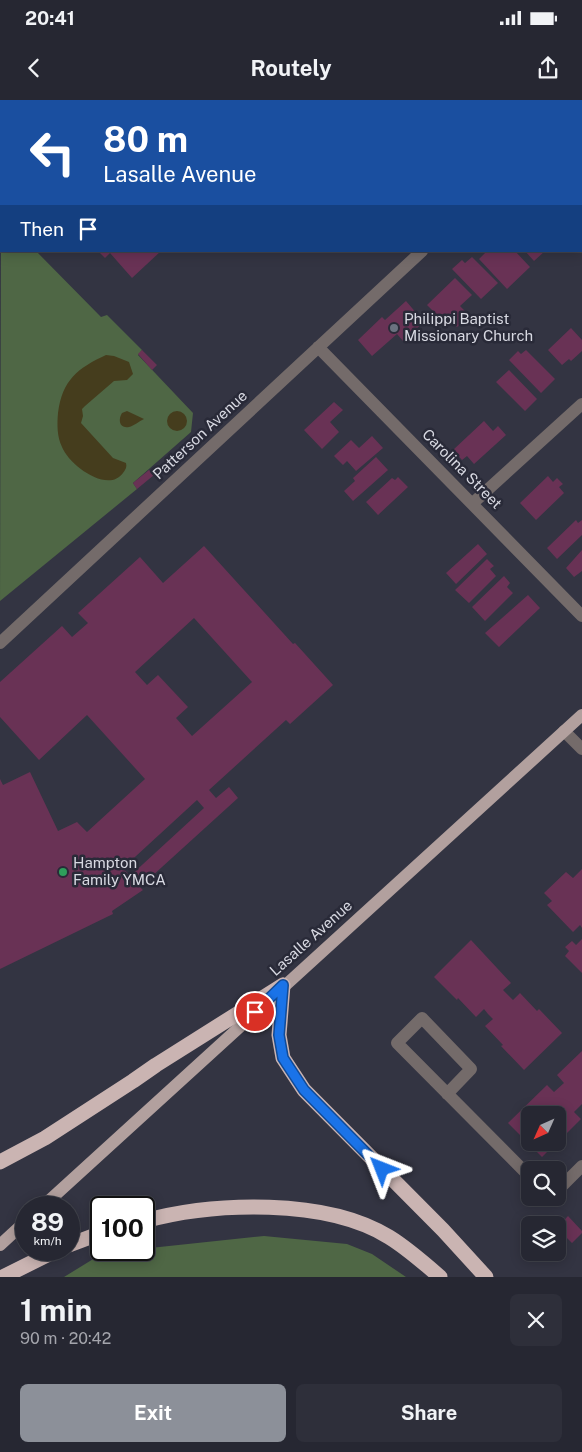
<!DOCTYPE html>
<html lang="en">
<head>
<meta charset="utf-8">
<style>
  body { margin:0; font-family:"Public Sans",sans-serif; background:#2e2f3a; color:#f1f3f6; height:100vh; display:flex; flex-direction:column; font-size:19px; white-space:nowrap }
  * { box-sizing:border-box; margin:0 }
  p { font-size:16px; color:#a4a5ac }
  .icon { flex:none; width:28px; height:28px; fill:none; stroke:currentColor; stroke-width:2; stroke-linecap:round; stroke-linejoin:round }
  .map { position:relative; height:1177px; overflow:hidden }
  .panel { display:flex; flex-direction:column; background:#262732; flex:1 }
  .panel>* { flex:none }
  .top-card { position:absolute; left:0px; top:0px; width:582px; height:152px; box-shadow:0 2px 12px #0003,0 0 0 1px #42444d; background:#1a4fa0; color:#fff; overflow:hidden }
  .needle { width:32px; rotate:225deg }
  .controls { position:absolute; left:521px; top:1006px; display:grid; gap:10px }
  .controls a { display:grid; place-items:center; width:45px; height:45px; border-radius:8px; background:#262732; box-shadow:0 2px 12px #0003,0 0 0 1px #42444d; font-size:25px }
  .speed { position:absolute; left:15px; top:1096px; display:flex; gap:10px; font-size:25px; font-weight:700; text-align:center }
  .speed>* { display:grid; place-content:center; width:65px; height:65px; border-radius:50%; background:#262732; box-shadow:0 2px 12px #0003,0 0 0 1px #42444d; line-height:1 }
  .speed small { font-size:12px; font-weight:400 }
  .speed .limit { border:2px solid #111; border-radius:8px; background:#fff; color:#111 }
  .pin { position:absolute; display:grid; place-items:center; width:42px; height:42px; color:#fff; margin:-21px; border:2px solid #fff; border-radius:50%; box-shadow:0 1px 5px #0007 }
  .me { position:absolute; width:55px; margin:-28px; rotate:315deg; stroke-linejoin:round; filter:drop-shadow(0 0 4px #0008) }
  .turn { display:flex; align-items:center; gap:18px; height:105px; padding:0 20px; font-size:22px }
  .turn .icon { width:65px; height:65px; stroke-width:2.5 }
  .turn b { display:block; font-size:35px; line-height:42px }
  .then { display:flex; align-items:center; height:48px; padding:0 20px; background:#0003; gap:10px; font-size:19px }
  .round { display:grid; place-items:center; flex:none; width:52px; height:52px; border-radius:8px; background:#2e2f3a }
  .headline { display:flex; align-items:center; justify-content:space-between; height:85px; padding:0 20px }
  h1 { font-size:30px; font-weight:700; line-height:38px }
  .cta { display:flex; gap:10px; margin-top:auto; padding:10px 20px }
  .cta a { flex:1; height:58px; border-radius:8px; background:#8c9099; color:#fff; font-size:20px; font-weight:700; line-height:58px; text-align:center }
  .cta a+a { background:#2e2f3a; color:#f1f3f6 }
  .status { display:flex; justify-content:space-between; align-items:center; height:35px; padding:0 25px; background:#262732; direction:ltr }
  .status svg { height:14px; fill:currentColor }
  header { display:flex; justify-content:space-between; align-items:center; height:65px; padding:0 20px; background:#262732; font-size:22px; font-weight:700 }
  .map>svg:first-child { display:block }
</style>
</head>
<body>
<div class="status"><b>20:41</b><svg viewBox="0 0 49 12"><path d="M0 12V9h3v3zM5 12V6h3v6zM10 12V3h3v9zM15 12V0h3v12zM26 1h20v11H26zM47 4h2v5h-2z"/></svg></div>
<header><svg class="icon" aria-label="back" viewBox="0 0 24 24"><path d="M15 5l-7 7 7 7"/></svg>Routely<svg class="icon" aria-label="share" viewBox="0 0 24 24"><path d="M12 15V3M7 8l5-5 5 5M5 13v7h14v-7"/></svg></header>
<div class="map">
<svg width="582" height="1177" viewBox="0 0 582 1177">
  <rect width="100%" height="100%" fill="#333442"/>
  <!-- industrial -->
  <path fill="#433d2b" d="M140,0h422l-1,1z"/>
  <!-- built -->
  <path fill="#3c3d51" d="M0,0h112l12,1h-123v13z"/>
  <!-- green -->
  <path fill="#4f6745" d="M1,130v21h35l65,66 6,-2 35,35 -4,5 55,58 -2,19 -58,51 4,6 -137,112z
    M264,1136l83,8 25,10 34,23h-342l39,-24z"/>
  <!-- sand -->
  <path fill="#453d1d" d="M106,255l8,1 15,6 4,12 -6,6 -13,1 -29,25 -3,3 1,7 -2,7 32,35 13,5c1,4 0,6 -3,10 -15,21 -54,-8 -61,-26 -5,-10 -5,-23 -4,-34 4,-33 20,-45 48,-58z
    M167 321a10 10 0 1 1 20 0a10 10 0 1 1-20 0Z
    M127,311l17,8c-5,2 -10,7 -15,8 -10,2 -11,-8 -7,-14z"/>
  <!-- building -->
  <path fill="#693255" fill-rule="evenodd" d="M98,151h63l-29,27 -22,-25 -5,5z
    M487,151h28l15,16 -23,22 -28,-30z
    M525,151h20l-11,10z
    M472,157l26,26 -17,16 -29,-30 10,-9 3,3z
    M455,178l17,17 -12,11 9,9 -12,12 -7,-7 -4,4 -19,-19z
    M406,201l18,21 -21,19 -6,-7 -25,22 -14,-16 24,-23 3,3z
    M571,228l11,12v11l-11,10 -2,-2 -7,6 -14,-15z
    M142,250l15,15 -5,5 -14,-16z
    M526,250l29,29 -14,14 -32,-33 9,-9 3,3z
    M509,270l28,29 -12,12 -29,-29z
    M334,302l9,8 -13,12 9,10 -17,17 -18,-19z
    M484,321l9,10 5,-5 8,9 -32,29 -7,-8 -5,4 -9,-10z
    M372,336l11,12 -27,23 -9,-10 -4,4 -9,-9 17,-16 8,8z
    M376,357l12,13 -35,31 -9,-10 11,-10 -2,-3z
    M149,370l5,5 -17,14 -4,-6z
    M548,376l5,6 4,-4 6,6 -4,3 5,6 -28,27 -16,-17z
    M398,377l10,10 -30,28 -12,-13 26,-24 3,2z
    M576,420l2,3 4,-3v15l-25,24 -10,-11z
    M478,444l9,10 -31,30 -10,-11z
    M204,446l89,98 2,-1 38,42 -43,39 -4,-4 -77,70 7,8 13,-11 9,11 -98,89 3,3 -31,21 1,3 -113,55v-190l3,6 27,-13 28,59 19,-9 10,10 58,-53 -58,-64 -48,45 -39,-43v-35l62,-56 10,11 16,-14 -10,-10 62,-56 23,26zM194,518l58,64 -60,54 -16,-18 12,-11 -30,-32 -11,10 -12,-13zM197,700l7,8 -74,68 -7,-8z
    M582,450v21l-8,6 -8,-9z
    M487,459l7,7 -4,3 6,7 -27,27 -14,-13z
    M504,476l6,7 -3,4 6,6 -28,28 -13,-14z
    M528,495l12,13 -41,39 -14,-14z
    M582,769v59l-2,-3 -7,7 -26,-27 5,-4 -8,-8 22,-21 7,6z
    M582,839v34l-17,-17 4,-5 -4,-4 7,-6 4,4z
    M471,840l40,43 -8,7 10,10 7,-7 17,18 2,-2 23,24 -38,37 -23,-24 2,-1 -18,-19 8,-7 -5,-5 -4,-5 -8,8 -18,-19 -1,2 -23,-23z
    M582,951v53l-8,8 7,7 -23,23v-27h-28v27h27l-15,15 -34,-34 39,-38 7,7 10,-9 -7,-8z
    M568,1116l14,15v2l-10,10 -14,-14v-2z"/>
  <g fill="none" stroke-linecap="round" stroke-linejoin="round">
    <!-- minor -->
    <path stroke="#746b6a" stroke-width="12" d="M490,0l7,1
      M581,3h1
      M318,247l264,269
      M473,403l109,-99
      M0,543l422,-392
      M564,631l18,18
      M447,994l24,-25 -49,-51 -25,25 133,134
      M558,1090l24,-24"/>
    <!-- major -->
    <path stroke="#b2a09e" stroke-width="12" d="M41,1108l541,-493
      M0,1145l26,-24"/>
    <!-- highway -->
    <path stroke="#cab4b2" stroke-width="15" d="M283,885l-4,50 4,23 21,32 139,140 43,47
      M0,1062l45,-24 88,-57 23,-16 127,-80
      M144,1121c70,-19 182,-23 245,16 18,11 35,26 51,40
      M69,1145l32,-12
      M3,1177l54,-27"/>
    <!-- rail -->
    <path stroke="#b2b3bd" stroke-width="4" stroke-dasharray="9 9" stroke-linecap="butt" d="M0,3h1
      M581,61h1"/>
  </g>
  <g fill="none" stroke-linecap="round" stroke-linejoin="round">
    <defs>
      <path id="route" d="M255,912l28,-27 -4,50 4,23 21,32 78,79"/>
    </defs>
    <!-- route casing -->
    <use href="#route" stroke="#114b97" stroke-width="12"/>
    <!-- route -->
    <use href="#route" stroke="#1a73e8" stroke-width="9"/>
  </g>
  <!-- markers -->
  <circle fill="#6b7280" stroke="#292a38" stroke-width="2" cx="394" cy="228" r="5"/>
  <circle fill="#2e9e5b" stroke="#292a38" stroke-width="2" cx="63" cy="772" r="5"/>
  <g text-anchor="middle" stroke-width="5" stroke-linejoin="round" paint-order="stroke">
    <!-- poi labels -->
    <g font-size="15" fill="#d8d9e2" stroke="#292a38" text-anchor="start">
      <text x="404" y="224">Philippi Baptist<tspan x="404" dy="17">Missionary Church</tspan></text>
      <text x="73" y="768">Hampton<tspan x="73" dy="17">Family YMCA</tspan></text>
    </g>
    <!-- street labels -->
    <g font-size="15" fill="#d8d9e2" stroke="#292a38">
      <text transform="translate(200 335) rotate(-43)" y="5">Patterson Avenue</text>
      <text transform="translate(462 369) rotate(45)" y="5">Carolina Street</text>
      <text transform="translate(311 838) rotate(-42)" y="5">Lasalle Avenue</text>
    </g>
  </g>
</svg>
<div class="controls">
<a><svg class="needle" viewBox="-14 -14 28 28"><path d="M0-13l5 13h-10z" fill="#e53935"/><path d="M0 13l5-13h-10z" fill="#a4a5ac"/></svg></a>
<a><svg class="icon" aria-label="search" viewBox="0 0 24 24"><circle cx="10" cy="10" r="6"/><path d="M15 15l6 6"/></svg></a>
<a><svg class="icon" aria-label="layers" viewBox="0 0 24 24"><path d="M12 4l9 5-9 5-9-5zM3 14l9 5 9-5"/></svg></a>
</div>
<div class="speed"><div>89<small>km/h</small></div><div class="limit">100</div></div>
<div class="pin" style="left:255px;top:912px;background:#d93025"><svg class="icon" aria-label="arrive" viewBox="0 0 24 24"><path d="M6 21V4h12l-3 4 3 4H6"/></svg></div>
<svg class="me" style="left:382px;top:1069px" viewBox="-20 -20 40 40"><path d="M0-17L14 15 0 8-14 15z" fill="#1a73e8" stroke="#fff" stroke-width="4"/></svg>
<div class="top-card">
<div class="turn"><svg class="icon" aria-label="left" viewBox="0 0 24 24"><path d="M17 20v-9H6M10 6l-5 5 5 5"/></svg><div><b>80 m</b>Lasalle Avenue</div></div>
<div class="then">Then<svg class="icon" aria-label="arrive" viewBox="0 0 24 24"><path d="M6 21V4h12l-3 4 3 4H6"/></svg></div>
</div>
</div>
<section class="panel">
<div class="headline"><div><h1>1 min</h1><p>90 m · 20:42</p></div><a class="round"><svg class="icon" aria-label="close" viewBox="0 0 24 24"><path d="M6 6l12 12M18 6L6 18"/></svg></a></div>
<div class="cta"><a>Exit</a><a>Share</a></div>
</section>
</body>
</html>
